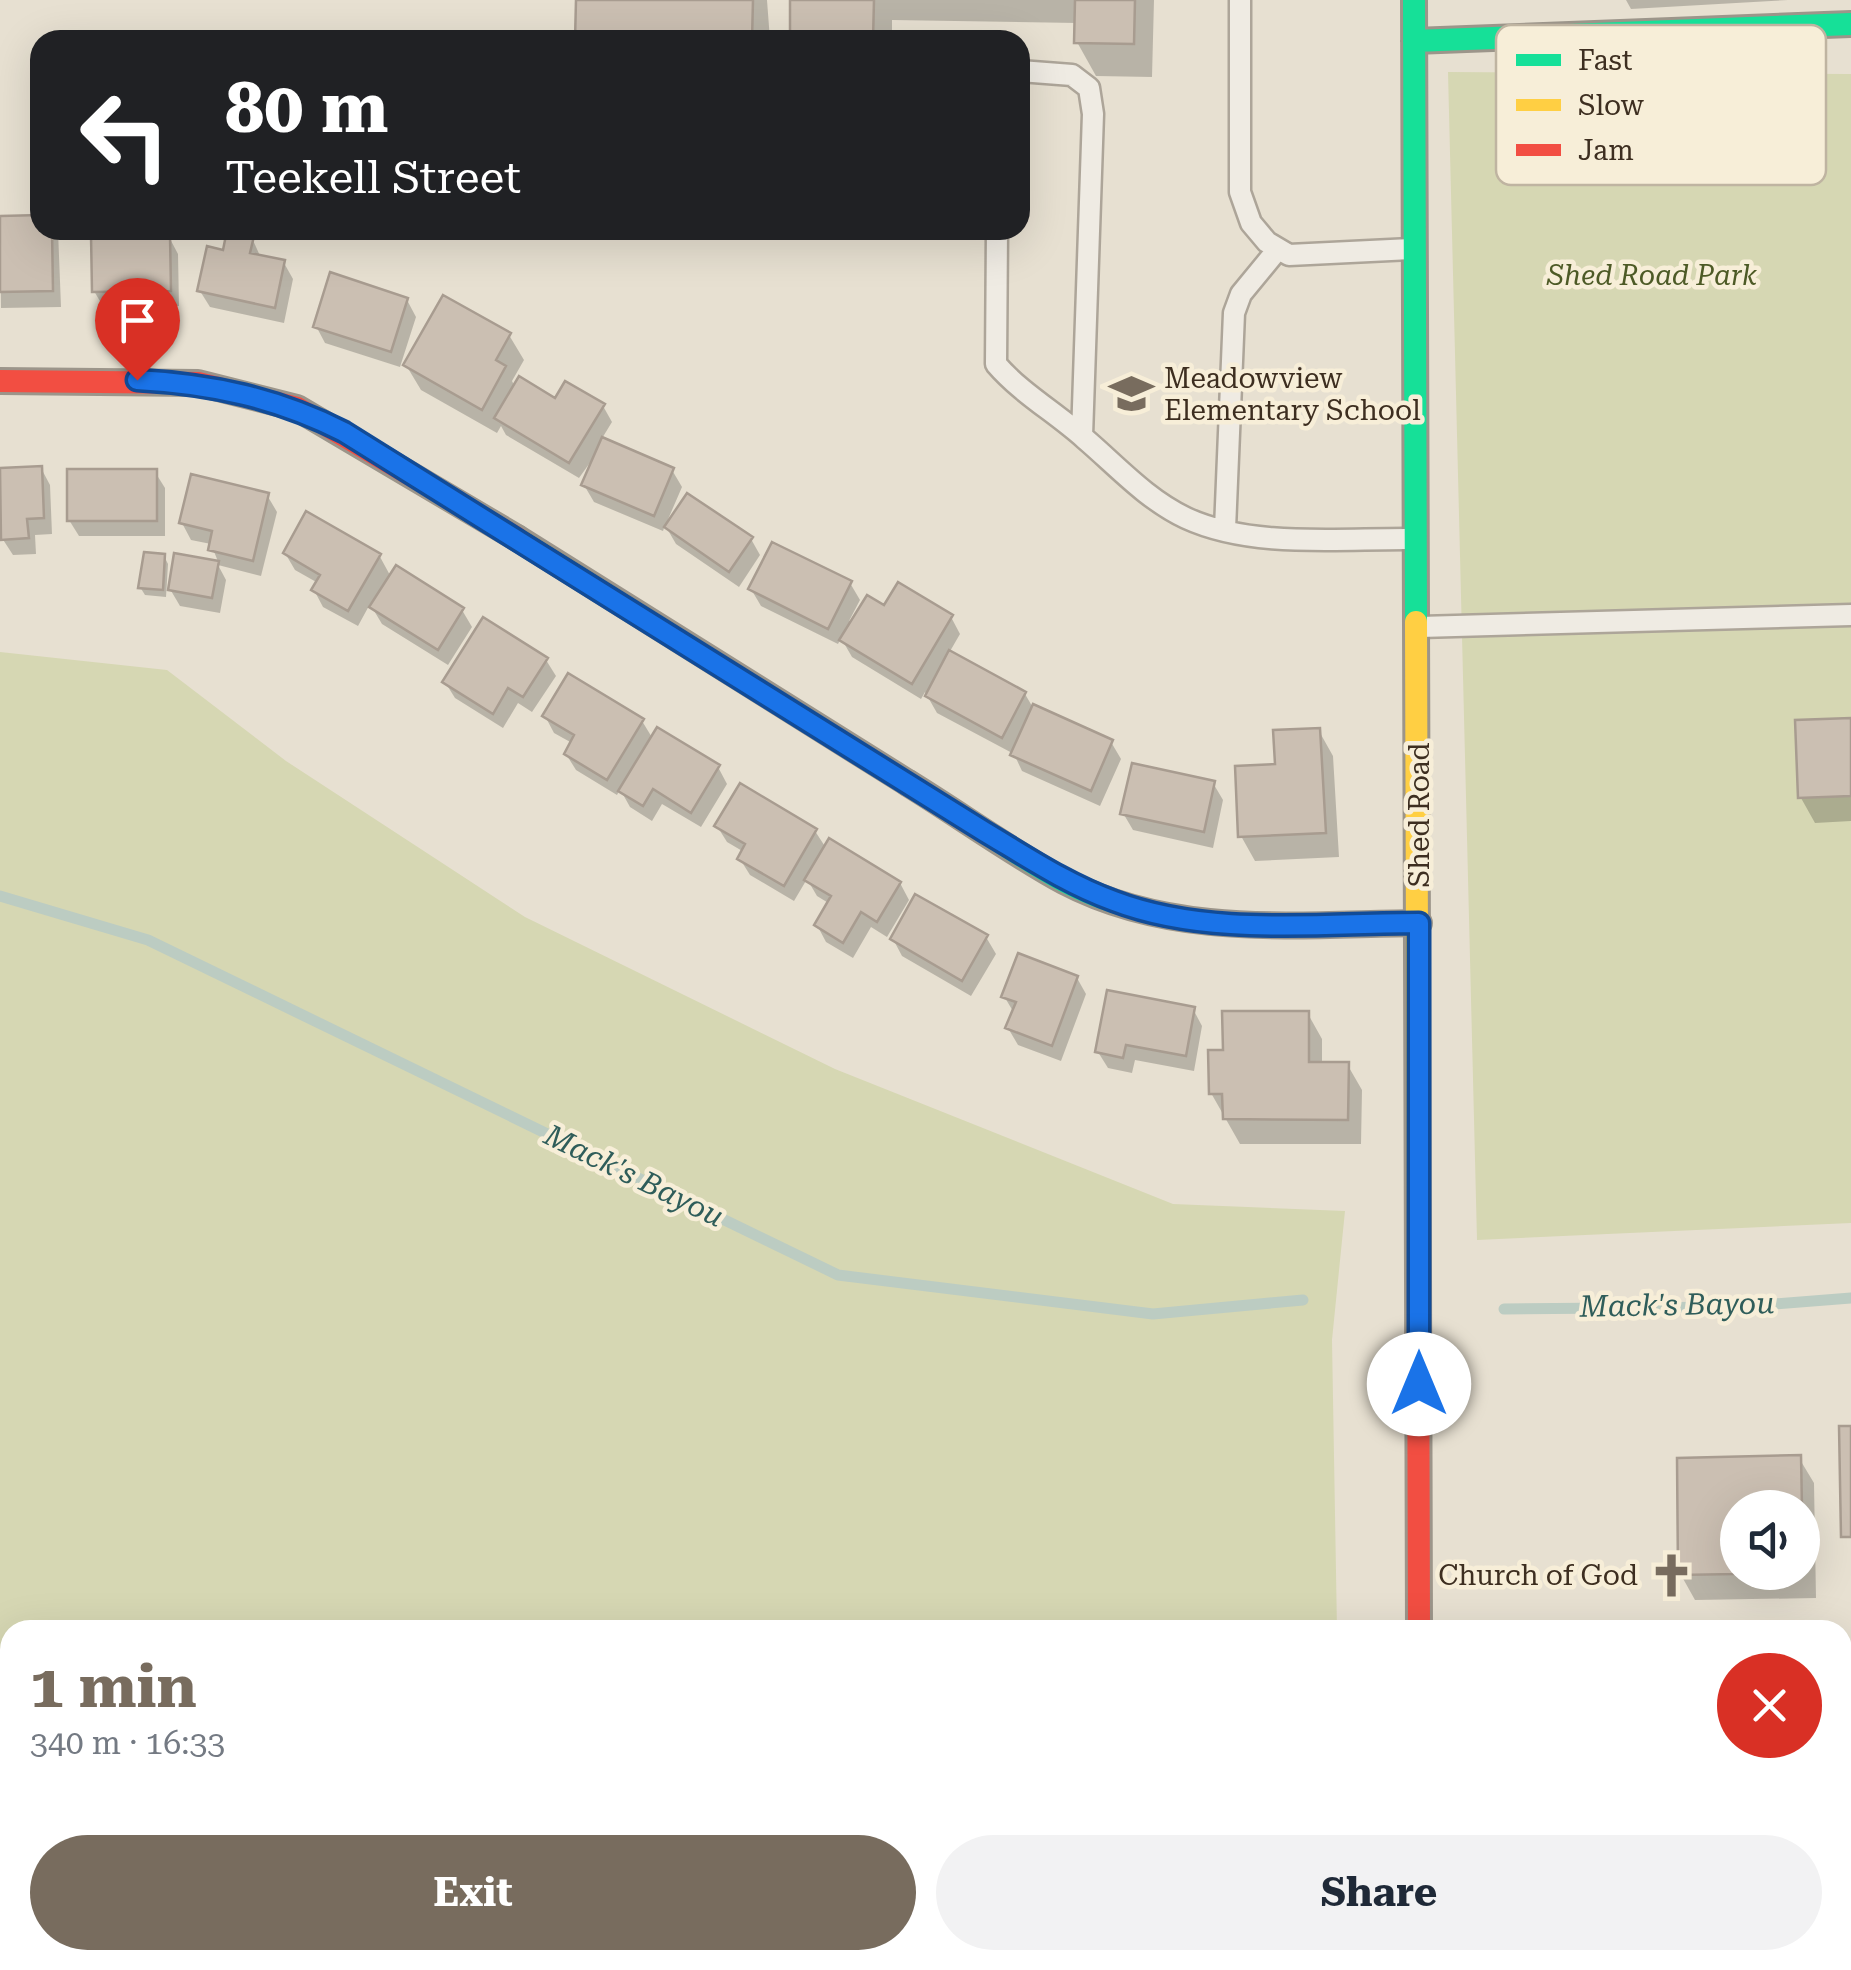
<!DOCTYPE html>
<html lang="en">
<head>
<meta charset="utf-8">
<style>
  body { margin:0; font-family:"Roboto Serif",serif; background:#f2f2f3; color:#1f2937; height:100vh; display:flex; flex-direction:column; font-size:38px; white-space:nowrap }
  * { box-sizing:border-box; margin:0 }
  p { font-size:32px; color:#747a83 }
  .icon { flex:none; width:55px; height:55px; fill:none; stroke:currentColor; stroke-width:2; stroke-linecap:round; stroke-linejoin:round }
  .map { position:relative; flex:1; overflow:hidden }
  .panel { position:absolute; left:0px; top:1620px; width:1852px; height:350px; display:flex; flex-direction:column; background:#fff; border-radius:30px 30px 0 0; box-shadow:0 10px 40px #0002 }
  .panel>* { flex:none }
  .guide { position:absolute; left:30px; top:30px; width:1000px; height:210px; border-radius:30px; box-shadow:0 10px 40px #0002; background:#202124; color:#fff; overflow:hidden }
  .fabs { position:absolute; left:1720px; top:1490px; display:grid; gap:20px }
  .fabs a { display:grid; place-items:center; width:100px; height:100px; border-radius:50%; background:#fff; box-shadow:0 10px 40px #0002; font-size:50px }
  .pin { position:absolute; display:grid; place-items:center; width:85px; height:85px; color:#fff; margin:-102px -42px; border-radius:50% 50% 50% 0; rotate:-45deg; box-shadow:0 0 10px #0007 }
  .pin .icon { rotate:45deg }
  .me { position:absolute; width:110px; margin:-55px; rotate:0deg; stroke-linejoin:round; filter:drop-shadow(0 0 8px #0008) }
  .turn { display:flex; align-items:center; gap:35px; height:210px; padding:0 30px; font-size:45px }
  .turn .icon { width:130px; height:130px; stroke-width:2.5 }
  .turn b { display:block; font-size:70px; line-height:85px }
  .round { display:grid; place-items:center; flex:none; width:105px; height:105px; border-radius:52px; background:#f2f2f3 }
  .overview { display:flex; align-items:center; justify-content:space-between; height:170px; padding:0 30px }
  h1 { font-size:60px; font-weight:700; line-height:75px; color:#786c5e }
  .action { display:flex; gap:20px; margin-top:auto; padding:20px 30px }
  .action a { flex:1; height:115px; border-radius:60px; background:#786c5e; color:#fff; font-size:40px; font-weight:700; line-height:115px; text-align:center }
  .action a+a { background:#f2f2f3; color:#1f2937 }
  .map>svg:first-child { display:block }
</style>
</head>
<body>
<div class="map">
<svg width="1851" height="1970" viewBox="0 0 1851 1970">
  <rect width="100%" height="100%" fill="#e7e0d1"/>
  <!-- green -->
  <path fill="#d6d7b3" d="M1448,72l403,2v1149l-374,17z
    M0,652l167,18 119,91 239,156 310,152 338,135 172,7 -13,129 5,290h-1327v330h1332v10h-1342z"/>
  <!-- shadow -->
  <path fill="#0003" fill-rule="evenodd" d="M578,0h189l3,40h-193z
    M793,0h361l-2,77 -56,-1 -19,-34v-19l-185,-3v20h-100z
    M1626,0h162l-157,9z
    M0,218h40v12h18l3,77 -60,1z
    M169,237l9,17 1,52 -75,2 -10,-17z
    M252,238l9,20 23,5 9,16 -9,44 -74,-16 -10,-16 25,-38z
    M407,300l9,17 -16,50 -75,-24 -9,-17z
    M509,335l15,25 -12,21 3,6 41,14 47,5 9,16 -11,18 71,30 10,17 -16,37 85,15 9,16 -21,32 -63,-43 -11,-19 -2,6 -69,-29 -10,-17 15,-35 -20,28 -73,-43 -5,-9 -4,7 -76,-43 -15,-25z
    M41,468l9,17 2,49 -17,1 1,19 -23,1 -13,-20v-65z
    M155,472l10,16v48h-86l-10,-16z
    M267,495l10,17 -16,64 -43,-11 8,15 -6,33 -40,-7 -10,-17 6,-33 43,8 -8,-20 -20,-4 -9,-17z
    M285,553l94,2 12,22 71,33 10,17 -24,38 -66,-41 -12,-20 -12,22 -35,-19 -9,-17 4,-7 -23,-13z
    M164,556l4,8 -2,33 -21,-2 -5,-8z
    M850,583l10,17 -11,21 35,-12 67,8 9,17 -11,19 76,41 7,12 79,36 10,17 -21,47 -78,-35 -8,-17 -77,-41 -12,-21 -4,7 -69,-42 -11,-19 -3,6 -77,-38 -10,-17z
    M546,660l10,16 -24,36 -14,-9 -15,25 -48,-30 -10,-16z
    M545,716l97,5 11,18 65,28 9,17 -26,43 -39,-23 -10,17 -22,-14 -10,-18 -3,6 -41,-25 -10,-16 6,-11 -18,-10z
    M1851,720v101l-36,2 -14,-25z
    M1319,731l14,25 6,101 -84,4 -14,-25 37,-70z
    M1213,783l10,17 -10,48 -80,-18 -10,-17z
    M717,826l98,5 11,17 74,35 9,17 -22,37 -16,-10 -18,31 -27,-16 -9,-17 13,-21 -13,-8 -10,-17 -13,22 -44,-26 -10,-16 4,-7 -17,-10z
    M986,937l10,17 -25,42 -69,-40 -9,-17z
    M1077,978l9,16 -25,67 -43,-16 -10,-17 6,-15 -10,-17z
    M1193,1009l9,17 -8,45 -59,-11 -3,13 -24,-5 -10,-16z
    M1308,1014l14,25v25h25l15,26 -1,54h-121l-29,-51z
    M1799,1458l15,25 2,115 -121,2 -14,-25 -2,-115zM1738,1508h64v64h-64z"/>
  <g fill="none" stroke-linecap="round" stroke-linejoin="round">
    <!-- stream -->
    <path stroke="#bcccc2" stroke-width="11" d="M0,896l148,44 690,335 315,39 150,-14
      M1504,1309l231,-2 116,-9"/>
  </g>
  <!-- building -->
  <path fill="#cbbfb2" stroke="#a89c90" stroke-width="2.5" d="M576,0h177l-1,40h-177z
    M790,0h84l-1,40h-83z
    M1075,0h60l-1,44 -60,-1z
    M40,215v15h12l1,61 -53,1v-76z
    M227,230l27,6 -4,17 35,7 -10,48 -78,-17 10,-45 16,4z
    M91,235h79l1,56 -79,1z
    M330,272l78,26 -17,54 -78,-25z
    M443,295l68,38 -15,27 10,6 -24,44 -79,-45z
    M519,376l36,22 10,-17 40,23 -36,59 -75,-45z
    M602,437l72,31 -20,48 -73,-31z
    M42,466l2,52 -17,1 2,19 -28,2 -1,-72z
    M67,469h90v52h-90z
    M191,474l78,19 -16,68 -45,-11 4,-19 -33,-8z
    M687,493l66,44 -24,35 -65,-45z
    M306,511l75,43 -33,57 -37,-21 9,-15 -37,-22z
    M772,542l80,39 -24,48 -80,-40z
    M144,552l21,2 -2,36 -25,-2z
    M174,553l45,8 -7,37 -44,-8z
    M396,565l68,43 -26,42 -69,-43z
    M898,582l55,33 -41,69 -73,-44 28,-45 17,10z
    M483,617l65,41 -25,39 -15,-9 -15,26 -51,-32z
    M949,650l77,42 -24,46 -77,-42z
    M568,673l76,46 -37,61 -43,-26 10,-19 -32,-19z
    M1033,704l80,36 -22,51 -81,-36z
    M1851,718v78l-53,2 -3,-78z
    M657,727l63,38 -29,48 -38,-24 -10,17 -25,-15z
    M1320,728l6,105 -88,4 -3,-71 40,-2 -2,-34z
    M1132,763l83,18 -11,51 -84,-18z
    M740,783l77,46 -33,57 -47,-27 8,-15 -31,-18z
    M829,838l72,44 -24,40 -16,-10 -18,31 -29,-18 17,-29 -27,-16z
    M915,894l73,41 -26,46 -72,-42z
    M1018,953l60,23 -26,70 -47,-18 11,-26 -15,-5z
    M1107,990l88,17 -9,49 -60,-11 -3,13 -28,-6z
    M1222,1011h87v51h40l-1,58 -125,-1 -1,-25h-13l-1,-44h15z
    M1839,1426h12v111h-10z
    M1801,1455l1,53h-64v64l64,1 -124,2 -1,-117z
    M1663,1960v10h-88v-9z"/>
  <g fill="none" stroke-linecap="round" stroke-linejoin="round">
    <defs>
      <path id="lane" d="M1240,0v192l11,31 16,19 22,13 122,-6
        M1020,71l52,4 17,13 4,26 -11,322
        M997,230l-1,134c26,30 59,48 88,74 33,28 62,61 102,80 67,31 156,20 228,21
        M1225,529l9,-216 7,-19 37,-45
        M1420,627l431,-12"/>
      <path id="fast" d="M1414,0l2,622
        M1414,41l437,-17
        M908,783c52,32 103,69 156,98 110,58 236,43 355,42
        M1420,1960v10"/>
      <path id="slow" d="M517,538l391,245
        M1416,622l2,656"/>
      <path id="jam" d="M0,381l198,2 99,25 220,130
        M1418,1278l1,352"/>
    </defs>
    <!-- lane casing -->
    <use href="#lane" stroke="#ada599" stroke-width="25"/>
    <!-- fast casing -->
    <use href="#fast" stroke="#9c958a" stroke-width="28"/>
    <!-- slow casing -->
    <use href="#slow" stroke="#9c958a" stroke-width="28"/>
    <!-- jam casing -->
    <use href="#jam" stroke="#9c958a" stroke-width="28"/>
    <!-- lane -->
    <use href="#lane" stroke="#efebe3" stroke-width="20"/>
    <!-- fast -->
    <use href="#fast" stroke="#16e098" stroke-width="22"/>
    <!-- slow -->
    <use href="#slow" stroke="#ffcf43" stroke-width="22"/>
    <!-- jam -->
    <use href="#jam" stroke="#f24e42" stroke-width="22"/>
  </g>
  <g fill="none" stroke-linecap="round" stroke-linejoin="round">
    <defs>
      <path id="route" d="M137,380c75,4 140,18 207,52l641,400c42,25 82,52 129,69 94,36 206,22 305,22v461"/>
    </defs>
    <!-- route casing -->
    <use href="#route" stroke="#114b97" stroke-width="25"/>
    <!-- route -->
    <use href="#route" stroke="#1a73e8" stroke-width="18"/>
  </g>
  <!-- icons -->
  <defs>
    <symbol id="school-bare" viewBox="-9 -9 18 18"><path d="M0-5L7-2L0 1L-7-2ZM-4 1L0 2.5L4 1V4Q0 6-4 4Z" fill="#786c5e" stroke="#f7eed8" stroke-width="2.5" paint-order="stroke"/></symbol>
    <symbol id="church-bare" viewBox="-9 -9 18 18"><path d="M-1.2-6h2.4v3.5h3.3v2.4h-3.3V6h-2.4V-.1h-3.3v-2.4h3.3Z" fill="#786c5e" stroke="#f7eed8" stroke-width="2.5" paint-order="stroke"/></symbol>
  </defs>
  <g fill-rule="evenodd">
    <use href="#school-bare" x="1100" y="362" width="63" height="63"/>
    <use href="#church-bare" x="1640" y="1544" width="63" height="63"/>
  </g>
  <g text-anchor="middle" stroke-width="9" stroke-linejoin="round" paint-order="stroke">
    <!-- park labels -->
    <g font-size="28" font-style="italic" fill="#4d5a26" stroke="#f7eed8">
      <text x="1652" y="285">Shed Road Park</text>
    </g>
    <!-- poi labels -->
    <g font-size="28" fill="#3d2e20" stroke="#f7eed8" text-anchor="start">
      <text x="1164" y="388">Meadowview<tspan x="1164" dy="32">Elementary School</tspan></text>
      <text x="1638" y="1585" text-anchor="end">Church of God</text>
    </g>
    <!-- street labels -->
    <g font-size="28" fill="#3d2e20" stroke="#f7eed8">
      <text transform="translate(1419 815) rotate(-90)" y="10">Shed Road</text>
    </g>
    <!-- water labels -->
    <g font-size="30" font-style="italic" fill="#2f5d5a" stroke="#f7eed8">
      <text transform="translate(634 1176) rotate(26)" y="10">Mack's Bayou</text>
      <text transform="translate(1677 1305) rotate(-1)" y="10">Mack's Bayou</text>
    </g>
  </g>
  <!-- legend -->
  <rect x="1496" y="25" width="330" height="160" rx="15" fill="#f7eed8" stroke="#bfb4a1" stroke-width="2.5"/>
  <rect x="1516" y="54" width="45" height="12" fill="#16e098"/>
  <rect x="1516" y="99" width="45" height="12" fill="#ffcf43"/>
  <rect x="1516" y="144" width="45" height="12" fill="#f24e42"/>
  <g font-size="28" fill="#3d2e20">
    <text x="1578" y="70">Fast</text>
    <text x="1578" y="115">Slow</text>
    <text x="1578" y="160">Jam</text>
  </g>
</svg>
<div class="fabs">
<a><svg class="icon" aria-label="sound" viewBox="0 0 24 24"><path d="M4 9h4l5-4v14l-5-4H4zM17 9q2 3 0 6"/></svg></a>
</div>
<div class="pin" style="left:137px;top:380px;background:#d93025"><svg class="icon" aria-label="arrive" viewBox="0 0 24 24"><path d="M6 21V4h12l-3 4 3 4H6"/></svg></div>
<svg class="me" style="left:1419px;top:1384px" viewBox="-20 -20 40 40"><circle r="19" fill="#fff"/><path d="M0-13L10 11 0 6-10 11z" fill="#1a73e8"/></svg>
<div class="guide">
<div class="turn"><svg class="icon" aria-label="left" viewBox="0 0 24 24"><path d="M17 20v-9H6M10 6l-5 5 5 5"/></svg><div><b>80 m</b>Teekell Street</div></div>
</div>
<section class="panel">
<div class="overview"><div><h1>1 min</h1><p>340 m · 16:33</p></div><a class="round" style="background:#d93025;color:#fff"><svg class="icon" aria-label="close" viewBox="0 0 24 24"><path d="M6 6l12 12M18 6L6 18"/></svg></a></div>
<div class="action"><a>Exit</a><a>Share</a></div>
</section>
</div>
</body>
</html>
